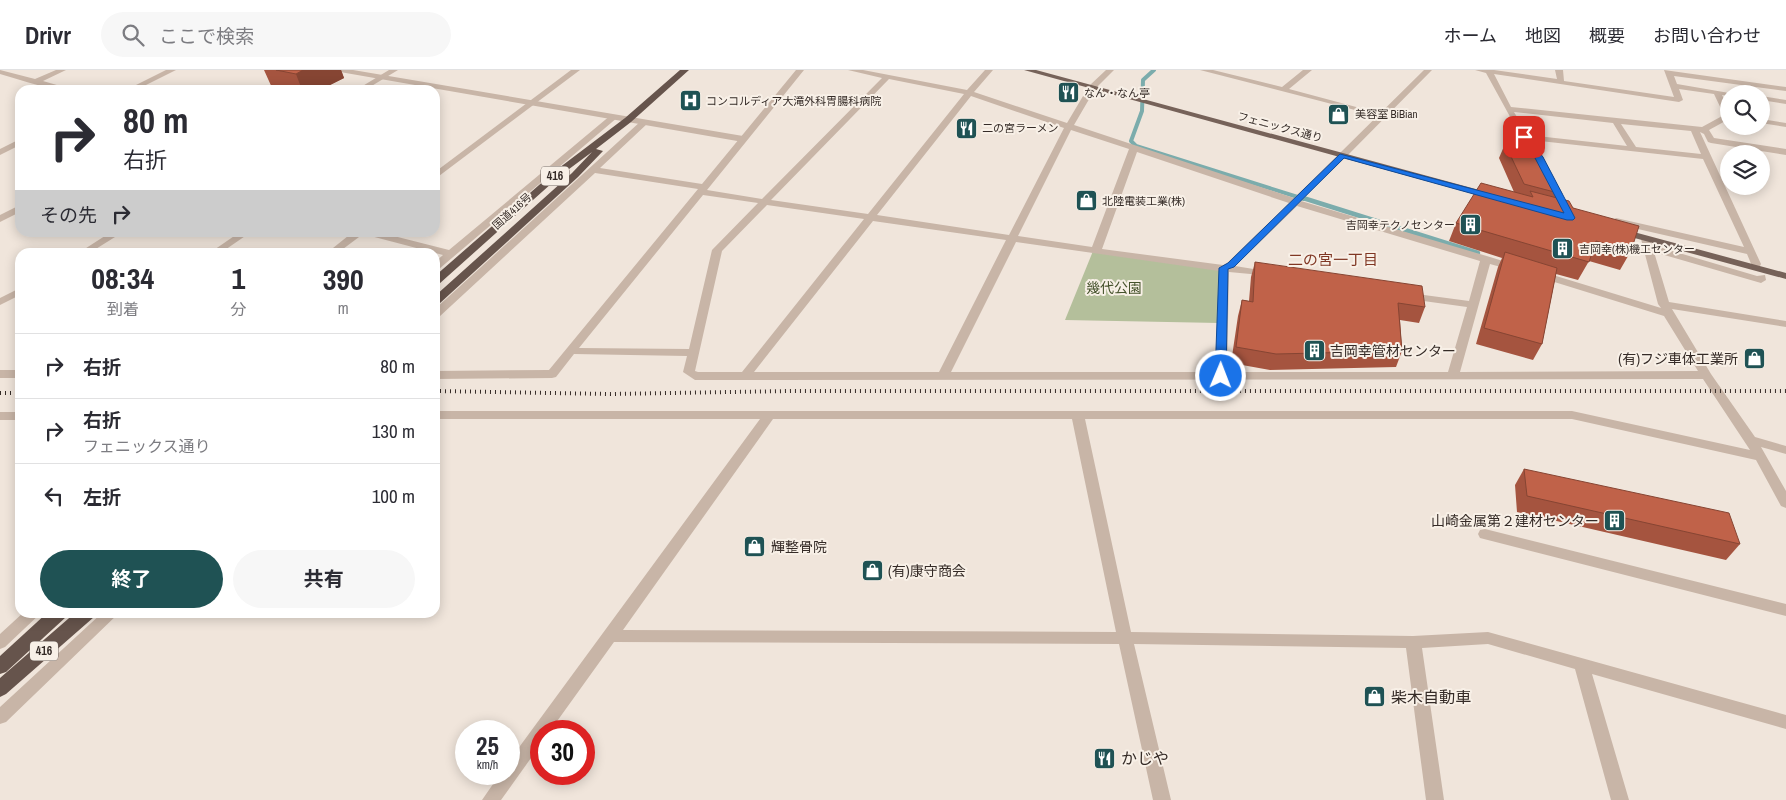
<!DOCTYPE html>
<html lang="ja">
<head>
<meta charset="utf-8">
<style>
  body { margin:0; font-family:"Archivo Narrow","Noto Sans JP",sans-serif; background:#f7f7f7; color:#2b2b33; height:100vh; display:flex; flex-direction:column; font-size:19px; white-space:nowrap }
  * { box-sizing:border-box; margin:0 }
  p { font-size:16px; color:#7c7c81 }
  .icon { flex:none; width:28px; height:28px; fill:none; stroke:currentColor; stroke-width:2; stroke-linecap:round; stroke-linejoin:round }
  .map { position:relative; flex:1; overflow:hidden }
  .sheet { position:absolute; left:15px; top:178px; width:425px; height:370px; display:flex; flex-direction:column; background:#fff; border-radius:15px; box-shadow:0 2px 12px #0003 }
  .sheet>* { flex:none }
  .hud { position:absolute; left:15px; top:15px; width:425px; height:152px; border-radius:15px; box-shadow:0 2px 12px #0003; background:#fff; color:#2b2b33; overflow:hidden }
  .buttons { position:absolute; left:1720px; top:15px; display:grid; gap:10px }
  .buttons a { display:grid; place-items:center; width:50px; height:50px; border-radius:50%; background:#fff; box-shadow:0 2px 12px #0003; font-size:25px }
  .speed { position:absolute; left:455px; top:650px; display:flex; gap:10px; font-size:25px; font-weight:700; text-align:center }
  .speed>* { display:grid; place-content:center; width:65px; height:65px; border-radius:50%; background:#fff; box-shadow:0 2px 12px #0003; line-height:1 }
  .speed small { font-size:12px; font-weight:400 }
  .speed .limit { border:8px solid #d22; background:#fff; color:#111 }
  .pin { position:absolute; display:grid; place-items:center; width:42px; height:42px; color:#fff; margin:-21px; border-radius:10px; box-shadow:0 2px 8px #0006 }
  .me { position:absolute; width:55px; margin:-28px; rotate:1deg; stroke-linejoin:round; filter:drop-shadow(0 0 4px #0008) }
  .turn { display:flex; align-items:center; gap:18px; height:105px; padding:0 25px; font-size:22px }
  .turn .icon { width:65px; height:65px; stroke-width:2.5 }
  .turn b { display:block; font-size:35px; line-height:42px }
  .then { display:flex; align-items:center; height:48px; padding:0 25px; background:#0003; gap:10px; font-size:19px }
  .eta { display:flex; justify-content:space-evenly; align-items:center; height:85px; text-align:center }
  .eta b { font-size:30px; font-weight:700; line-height:35px }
  .cta { display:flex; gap:10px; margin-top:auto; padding:10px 25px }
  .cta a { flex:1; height:58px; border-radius:30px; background:#1f5254; color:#fff; font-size:20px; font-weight:700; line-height:58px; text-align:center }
  .cta a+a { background:#f7f7f7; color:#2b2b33 }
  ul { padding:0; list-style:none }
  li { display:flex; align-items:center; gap:15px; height:65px; padding:0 25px; border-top:1px solid #e1e1e2 }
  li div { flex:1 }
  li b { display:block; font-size:19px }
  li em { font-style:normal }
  header { display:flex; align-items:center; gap:30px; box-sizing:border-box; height:70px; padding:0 25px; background:#fff; border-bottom:1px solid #e1e1e2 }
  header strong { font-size:24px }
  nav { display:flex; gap:28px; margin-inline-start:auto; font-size:18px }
  .search { width:350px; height:45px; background:#f7f7f7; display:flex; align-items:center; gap:12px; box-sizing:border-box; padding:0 18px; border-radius:28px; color:#7c7c81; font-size:19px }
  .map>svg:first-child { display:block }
</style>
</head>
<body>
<header>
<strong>Drivr</strong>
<div class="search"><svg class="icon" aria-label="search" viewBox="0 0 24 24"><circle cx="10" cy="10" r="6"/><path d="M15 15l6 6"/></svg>ここで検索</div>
<nav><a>ホーム</a><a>地図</a><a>概要</a><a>お問い合わせ</a></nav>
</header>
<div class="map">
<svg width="1786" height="730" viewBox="0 0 1786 730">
  <rect width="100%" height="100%" fill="#f0e5db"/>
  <!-- green -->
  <path fill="#b4bf9b" d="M1093,181l127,19 -1,53 -154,-3z"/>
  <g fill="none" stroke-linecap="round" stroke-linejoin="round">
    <!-- stream-far1 -->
    <path stroke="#7bacac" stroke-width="4" d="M1154,0l-11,10 -1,31 -11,30 5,5 168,53"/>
    <!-- stream -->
    <path stroke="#7bacac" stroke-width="4.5" d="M1300,127l178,56"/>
    <!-- minor -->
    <path fill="#c8b5a7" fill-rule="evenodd" d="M0,0l35,9 21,-9h10l-23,11 31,9c-26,0 -49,-9 -74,-16z
      M166,0h10l-40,20h-10z
      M389,0h9l-33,20h-9z
      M571,0h9l-145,109v-7z
      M796,0h8l-97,120 55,9 120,-121 -34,-8h15l104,20 18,-20h8l-19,22 93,31 22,-37 17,-16h8l-19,19 -21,36 220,73 46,-45h6v4l-45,44 189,56 29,9 1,2 -5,3 -25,-7 -30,108 238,-1 -34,-55 -129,-40 -1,-2 1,-2h8l118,36 -3,-4 -17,-65 2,-2h6l3,8 105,31 8,-1 1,5 -5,3 -107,-31 15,50 117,19v6l-114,-18 39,65 44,63 31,9v8l-25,-7 25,44v17l-5,-2 -25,-46 -184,-41h-487l46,213 282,4 75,-4 298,83v14l-194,-55 37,126h-18l-36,-131 -87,-25 -66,4 22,152h-18l-20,-152 -272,-4 37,156h-18l-34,-156 -505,-2 -64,89h-9v13l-40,56h-19l18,-26h9v-13l251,-342h-325v-8h1137l178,39 -47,-71 -1008,1 -12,-8 4,-16 -113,-2 -18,23 -4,1 -117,1v-8l114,-1 149,-181 -103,-16 -156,144 -4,1v-9l206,-188 7,2 -48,45 102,16zM889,9l75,15 -96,120 -97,-14zM971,26l93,32 -55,107 -132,-20zM1071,60l58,19 -37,98 -74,-11zM1137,82l152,51 -62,60 -4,2 -121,-16zM703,125l55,8 -46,47 -23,99 -110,-1zM767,135l97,14 -122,153h-44l-3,-1 27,-120zM1297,136l183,55 -11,40 -60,-8 -5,3 5,3 58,8 -19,65h-221l2,-100 43,4 1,-2 -1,-2 -37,-6zM873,151l133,19 -67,132h-185zM1016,172l203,29 -4,101h-264zM773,349h299l44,213 -493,-2z
      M1200,0h13l69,17 21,-17h9l-23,19 97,26 -4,2z
      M1475,0h19l63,9 -2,-9h8l1,11 110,16 -10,-27 122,17v4l-112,-15 3,8 58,10h-6v2l-7,-1 7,14v10l-20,11 5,8 72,11v6l-75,-12 -3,-1 -4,-8 -4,-2 61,132 -1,2h-8l-5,-12 -131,-30 -5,-3 5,-3 128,29 -41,-88 -172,-19v4h-6l-39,-71zM1494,4l185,28 4,-2 -4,-11 35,5 10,21 -22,12 -191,-20zM1514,42l99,11 14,23 -99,-11zM1621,54l70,7 10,23 -65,-7z
      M1761,26l25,4v4l-25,-4z
      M611,45l7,2 -179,152 -4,1v-8l8,-7 -80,-21 -24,18h-11l25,-20h25l71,18z
      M1761,49l25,4v4l-25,-4z
      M20,69v6l-20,10v-6z
      M20,135v7l-20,10v-7z
      M111,162h12l-32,20h-11z
      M240,162h11l-29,20h-11z
      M20,218v7l-20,10v-7z
      M0,300h20v8h-20z
      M0,342h20v8h-20z
      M1485,459l301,75v12l-306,-78 -2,-4 2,-4z
      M24,542h18l-37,35 -5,2v-15z
      M103,542h17l-114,110 -6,2v-17z"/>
    <!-- tertiary -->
    <path fill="#c8b5a7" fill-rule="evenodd" d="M336,0h17l390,66 4,3 -4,3 -403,-70z
      M1424,0h8l-86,87h-6v-4z"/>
    <!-- primary -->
    <path fill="#766259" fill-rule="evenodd" d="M1024,0h12l458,124 2,2 -5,3 -3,-1z
      M1619,158l167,45v6l-170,-46 -2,-2z"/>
    <!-- trunk -->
    <path fill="#66544c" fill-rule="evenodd" d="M680,0h9l-58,52 -35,27 7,2 -25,26 -139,127 -4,2v-10l137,-123 20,-21 -31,23 -122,109 -4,1v-9l120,-105 70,-53z
      M48,542h20l-2,5 -60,55 -6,2v-18z
      M76,542h20l-2,5 -88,77 -6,3v-19z"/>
    <!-- rail -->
    <path stroke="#352b27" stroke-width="4" stroke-dasharray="1 4" stroke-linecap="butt" d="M435,321l175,3 182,-3h994
      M0,323h20"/>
  </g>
  <!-- wall -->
  <path fill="#a5543f" d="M264,0h77l3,8 -24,12h-47z
    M1505,74l57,50 -2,4 71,53 -11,19 -31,-9 -11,19 -22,-6 -14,70 -9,16 -57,-16 22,-77 4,-9 -53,-17 7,-18 58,-31 -15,-34z
    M1255,192l170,45 -6,16 -19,-3 2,31 -6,16 -126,3 -39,-7 7,-47 4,-16 7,1 2,-24z
    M1524,399l216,75 -14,16 -209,-48 -2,-27z"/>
  <!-- shaded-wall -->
  <path fill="#864533" d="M303,0h38l3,8 -24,12h-18l-6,-16z"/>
  <!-- building -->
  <path fill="#c06249" stroke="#864533" d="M276,0h27l-7,4z
    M1505,74l32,3 25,47 -38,-10z
    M1481,113l52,14 -3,-6 39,10 4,7 66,18 -8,25 -35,-10 -7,21 -133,-39z
    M1505,182l52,16 -15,76 -58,-16z
    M1255,192l167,24 3,21 -27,-4 4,48 -126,3 -40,-7 6,-47 11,2z
    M1524,399l205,44 11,31 -213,-48z"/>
  <!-- route -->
  <path fill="#1a73e8" stroke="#114b97" d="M1521,66h5l17,21 32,61 -2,2h-6l-223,-62 -110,109 -6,2 -2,107 -5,4 -4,-1 -2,-3 4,-108 9,-5 112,-109 224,59 -29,-55 -15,-21z"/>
  <!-- icons -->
  <defs>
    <symbol id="restaurant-square" viewBox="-11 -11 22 22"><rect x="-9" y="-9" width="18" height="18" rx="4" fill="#1f5254" stroke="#f8f0e7"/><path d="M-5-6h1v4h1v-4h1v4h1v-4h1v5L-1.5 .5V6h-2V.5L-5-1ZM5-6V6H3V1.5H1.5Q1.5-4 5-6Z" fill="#fff"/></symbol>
    <symbol id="hospital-square" viewBox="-11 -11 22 22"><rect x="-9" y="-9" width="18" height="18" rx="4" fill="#1f5254" stroke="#f8f0e7"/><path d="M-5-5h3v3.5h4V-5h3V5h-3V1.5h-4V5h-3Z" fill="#fff"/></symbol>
    <symbol id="shop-square" viewBox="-11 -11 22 22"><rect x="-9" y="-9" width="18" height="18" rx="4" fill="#1f5254" stroke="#f8f0e7"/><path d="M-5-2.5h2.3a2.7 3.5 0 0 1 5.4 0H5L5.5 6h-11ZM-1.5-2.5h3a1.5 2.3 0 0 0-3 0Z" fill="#fff"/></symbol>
    <symbol id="building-square" viewBox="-11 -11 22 22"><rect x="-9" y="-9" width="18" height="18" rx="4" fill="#1f5254" stroke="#f8f0e7"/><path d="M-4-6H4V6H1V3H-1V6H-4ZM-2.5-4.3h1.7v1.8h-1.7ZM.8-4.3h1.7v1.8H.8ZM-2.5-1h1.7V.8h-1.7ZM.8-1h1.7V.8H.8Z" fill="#fff"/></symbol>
  </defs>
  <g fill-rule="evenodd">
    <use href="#restaurant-square" x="1056" y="10" width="25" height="25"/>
    <use href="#hospital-square" x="678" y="18" width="25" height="25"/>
    <use href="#shop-square" x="1326" y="32" width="25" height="25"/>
    <use href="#restaurant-square" x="954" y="46" width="25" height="25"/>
    <use href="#shop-square" x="1074" y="118" width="25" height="25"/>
    <use href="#building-square" x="1458" y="142" width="25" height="25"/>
    <use href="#building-square" x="1550" y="166" width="25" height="25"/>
    <use href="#building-square" x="1302" y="268" width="25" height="25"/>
    <use href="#shop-square" x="1742" y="276" width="25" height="25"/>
    <use href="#building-square" x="1602" y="438" width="25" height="25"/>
    <use href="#shop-square" x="742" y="464" width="25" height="25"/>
    <use href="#shop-square" x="860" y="488" width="25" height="25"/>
    <use href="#shop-square" x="1362" y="614" width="25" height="25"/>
    <use href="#restaurant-square" x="1092" y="676" width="25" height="25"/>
  </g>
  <g text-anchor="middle" stroke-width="4" stroke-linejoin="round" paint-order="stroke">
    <!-- far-poi labels -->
    <g font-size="11" fill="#352b27" stroke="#f8f0e7" text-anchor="start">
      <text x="1084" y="27">なん・なん亭</text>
      <text x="706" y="35">コンコルディア大滝外科胃腸科病院</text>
      <text x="1355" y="48">美容室 BiBian</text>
      <text x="982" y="62">二の宮ラーメン</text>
      <text x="1102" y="135">北陸電装工業(株)</text>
      <text x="1455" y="159" text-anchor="end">吉岡幸テクノセンター</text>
      <text x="1579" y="183">吉岡幸(株)機工センター</text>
    </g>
    <!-- far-street labels -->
    <g font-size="11" fill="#352b27" stroke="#f8f0e7">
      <text transform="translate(1280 57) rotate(15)" y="4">フェニックス通り</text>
      <text transform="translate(512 141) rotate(-42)" y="4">国道416号</text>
    </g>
    <!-- shield labels -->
    <g fill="#f8f0e7" stroke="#706661" stroke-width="1">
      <rect x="541" y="96.5" width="28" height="19" rx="4"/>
      <rect x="30" y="571.5" width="28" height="19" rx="4"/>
    </g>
    <g font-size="12" font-weight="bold" fill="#352b27">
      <text x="555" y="110">416</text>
      <text x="44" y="585">416</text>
    </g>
    <!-- park labels -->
    <g font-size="14" fill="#45522c" stroke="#f8f0e7">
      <text x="1114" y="223">幾代公園</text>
    </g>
    <!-- poi labels -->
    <g font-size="14" fill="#352b27" stroke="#f8f0e7" text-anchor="start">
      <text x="1330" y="286">吉岡幸管材センター</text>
      <text x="1738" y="294" text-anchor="end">(有)フジ車体工業所</text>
      <text x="1599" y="456" text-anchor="end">山崎金属第２建材センター</text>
      <text x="771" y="482">輝整骨院</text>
      <text x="888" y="506">(有)康守商会</text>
    </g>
    <!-- neighbourhood labels -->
    <g font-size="15" fill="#803724" stroke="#f8f0e7">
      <text x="1333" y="195">二の宮一丁目</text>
    </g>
    <!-- near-poi labels -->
    <g font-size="16" fill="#352b27" stroke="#f8f0e7" text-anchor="start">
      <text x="1391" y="633">柴木自動車</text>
      <text x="1121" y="694">かじや</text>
    </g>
  </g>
</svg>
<div class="buttons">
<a><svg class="icon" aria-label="search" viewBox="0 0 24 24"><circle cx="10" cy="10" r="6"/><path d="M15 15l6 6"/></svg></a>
<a><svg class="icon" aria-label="layers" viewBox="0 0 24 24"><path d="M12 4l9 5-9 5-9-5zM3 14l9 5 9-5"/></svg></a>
</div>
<div class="speed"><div>25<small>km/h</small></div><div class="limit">30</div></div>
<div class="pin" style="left:1524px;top:67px;background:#d93025"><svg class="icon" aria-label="arrive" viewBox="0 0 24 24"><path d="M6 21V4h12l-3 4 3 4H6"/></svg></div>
<svg class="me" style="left:1221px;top:306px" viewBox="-20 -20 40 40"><circle r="17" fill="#1a73e8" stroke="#fff" stroke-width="3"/><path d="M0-11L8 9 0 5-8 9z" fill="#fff"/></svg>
<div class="hud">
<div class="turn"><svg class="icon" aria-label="right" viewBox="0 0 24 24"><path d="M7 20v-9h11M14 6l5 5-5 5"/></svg><div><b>80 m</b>右折</div></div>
<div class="then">その先<svg class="icon" aria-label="right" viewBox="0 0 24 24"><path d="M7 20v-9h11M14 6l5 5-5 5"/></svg></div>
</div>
<section class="sheet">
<div class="eta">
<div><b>08:34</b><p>到着</p></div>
<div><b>1</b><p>分</p></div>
<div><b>390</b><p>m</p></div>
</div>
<ul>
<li><svg class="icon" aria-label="right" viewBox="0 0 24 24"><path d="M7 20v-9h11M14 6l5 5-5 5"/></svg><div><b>右折</b></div><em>80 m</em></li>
<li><svg class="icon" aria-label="right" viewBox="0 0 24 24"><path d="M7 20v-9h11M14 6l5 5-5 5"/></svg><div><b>右折</b><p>フェニックス通り</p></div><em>130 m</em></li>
<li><svg class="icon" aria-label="left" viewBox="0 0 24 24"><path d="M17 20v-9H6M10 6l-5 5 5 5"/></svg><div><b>左折</b></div><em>100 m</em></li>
</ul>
<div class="cta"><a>終了</a><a>共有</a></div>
</section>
</div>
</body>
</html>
